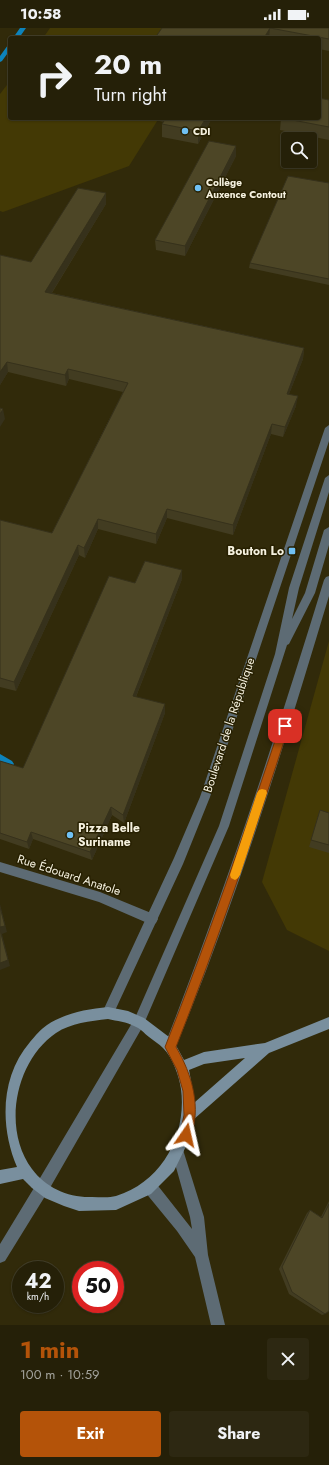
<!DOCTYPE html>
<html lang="en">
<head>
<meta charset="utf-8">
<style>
  body { margin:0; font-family:Jost,sans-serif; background:#2d2812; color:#f1f3f6; height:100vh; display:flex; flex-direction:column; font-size:15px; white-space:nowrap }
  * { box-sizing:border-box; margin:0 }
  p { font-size:13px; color:#a3a39c }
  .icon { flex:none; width:22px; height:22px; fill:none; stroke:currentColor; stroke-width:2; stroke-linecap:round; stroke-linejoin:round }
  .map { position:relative; height:1297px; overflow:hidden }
  .panel { display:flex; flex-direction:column; background:#252008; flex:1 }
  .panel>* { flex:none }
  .guide { position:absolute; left:8px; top:8px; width:313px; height:84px; border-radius:4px; box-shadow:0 1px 3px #0004,0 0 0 1px #423e29; background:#252008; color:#f1f3f6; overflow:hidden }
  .buttons { position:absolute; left:281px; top:104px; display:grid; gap:8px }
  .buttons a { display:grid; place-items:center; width:36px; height:36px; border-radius:4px; background:#252008; box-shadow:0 1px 3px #0004,0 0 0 1px #423e29; font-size:20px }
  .speed { position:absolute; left:12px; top:1233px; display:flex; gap:8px; font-size:20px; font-weight:700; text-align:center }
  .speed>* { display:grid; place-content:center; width:52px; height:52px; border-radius:50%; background:#252008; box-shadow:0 1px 3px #0004,0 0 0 1px #423e29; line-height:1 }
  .speed small { font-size:10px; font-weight:400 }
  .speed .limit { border:6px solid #d22; background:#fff; color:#111 }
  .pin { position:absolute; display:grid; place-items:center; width:34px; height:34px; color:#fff; margin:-17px; border-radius:8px; box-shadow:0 2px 6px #0006 }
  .me { position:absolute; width:44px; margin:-22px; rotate:11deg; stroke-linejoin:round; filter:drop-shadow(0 0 3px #0008) }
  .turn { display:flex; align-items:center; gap:14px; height:84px; padding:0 20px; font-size:18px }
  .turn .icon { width:52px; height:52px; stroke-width:2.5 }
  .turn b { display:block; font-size:28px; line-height:34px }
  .round { display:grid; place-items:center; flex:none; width:42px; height:42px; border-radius:4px; background:#2d2812 }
  .headline { display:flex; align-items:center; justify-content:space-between; height:68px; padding:0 20px }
  h1 { font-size:24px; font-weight:700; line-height:30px; color:#b45309 }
  .cta { display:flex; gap:8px; margin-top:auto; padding:8px 20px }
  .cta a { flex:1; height:46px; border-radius:4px; background:#b45309; color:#fff; font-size:16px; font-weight:700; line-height:46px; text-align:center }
  .cta a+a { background:#2d2812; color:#f1f3f6 }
  .status { display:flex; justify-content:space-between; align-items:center; height:28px; padding:0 20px; background:#252008; direction:ltr }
  .status svg { height:11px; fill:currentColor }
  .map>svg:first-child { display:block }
</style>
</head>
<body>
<div class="status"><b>10:58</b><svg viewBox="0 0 49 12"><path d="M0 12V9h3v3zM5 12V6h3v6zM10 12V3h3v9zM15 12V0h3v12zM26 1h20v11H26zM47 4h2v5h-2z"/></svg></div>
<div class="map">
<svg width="329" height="1297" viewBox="0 0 329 1297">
  <rect width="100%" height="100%" fill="#312a0a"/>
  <!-- green -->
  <path fill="#433905" d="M50,0h166l-6,10h-167z
    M10,53v37h149l-30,48 -126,46 -3,-1v-117z
    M329,613v310l-42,-21 -25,-48z"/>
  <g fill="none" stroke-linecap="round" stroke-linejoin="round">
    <!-- stream -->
    <path fill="#0d83bb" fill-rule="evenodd" d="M20,0h6l-7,10h-6z
      M10,16v6l-8,11 -2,1v-6l8,-11z
      M0,726l12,7 2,3 -2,3 -3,1 -9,-5z"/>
    <!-- service -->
    <path fill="#5d6b74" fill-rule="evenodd" d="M329,447v17l-30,96 -7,31 13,-26 19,-63 5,-3v18l-14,48 -26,51 -2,1 -58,181 -86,200 -96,167 -42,68 -5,2v-19l37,-61 98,-165 84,-192 56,-172 14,-66 36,-110z"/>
    <!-- minor -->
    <path fill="#5d6b74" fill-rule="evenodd" d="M0,834l100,30 56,23 2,4 -2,4 -4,2 -53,-23 -99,-30z
      M178,1119l5,1 1,5 20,64 4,38 17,70h-14l-16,-68 -18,-26 -32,-39 -2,-5 2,-5 5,-2 5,2 37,47 -2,-12 -18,-64 1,-5z"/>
    <!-- tertiary -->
    <path fill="#5d6b74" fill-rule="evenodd" d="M329,397v16l-119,356 -27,67 -71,153 -4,2 -4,-2 -2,-4 72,-155 26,-61 125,-369z
      M329,548v20c-46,153 -93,307 -155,455l-4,2 -4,-2 -2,-4c60,-153 112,-310 160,-467l2,-3z"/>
    <!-- secondary -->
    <path fill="#798f9e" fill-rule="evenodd" d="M108,979l20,4 16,7 29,22 11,20 20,-8 61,-9 64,-26v12l-60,24 -76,67 -3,18 -16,33 -23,23 -35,16 -37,1 -15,-5 -19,-8 -13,-10 -9,-9 -23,5v-14l17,-3c-17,-40 -17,-90 13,-125 5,-6 11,-13 17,-17 18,-12 40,-16 61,-18zM108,991c9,2 19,3 26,7 6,2 10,7 15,11 4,3 10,7 14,11 10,10 16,28 18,41 6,46 -19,93 -65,107 -7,2 -16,1 -24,1 -23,1 -46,-9 -60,-28 -30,-40 -17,-108 24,-136 15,-10 34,-12 52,-14zM245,1030l-50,44 -6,-32 15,-6z"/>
  </g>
  <!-- wall -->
  <path fill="#423c21" d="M162,0h167v23l-10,-2v-11h-164z
    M329,72v40l-49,-10 1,-12z
    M144,90h68l-14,26 -36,-7v-13l2,-2z
    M236,118v10l-51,100 -29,-6 -1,-10z
    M329,155v102l-80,-17 1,-5z
    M106,165v11l-54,89 252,55 -1,11 -14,35 7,12 -13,31 -12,-3 -38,101 -66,-17 -11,26 -58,-15 -13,29 -6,-3 -63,136 -16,-4v-167l52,13 71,-141 -54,-13 -3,7 -58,-14 -8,13v-130l31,7z
    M182,551l-46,118 29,16 -41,110 -12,-8 -20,45 -59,-21 -4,10 -29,-10v-77l23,6z
    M320,782l9,3v40l-20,-6z
    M329,1173v110l-4,3 -3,1 -33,-21 -10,-25 28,-56 3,-3 11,7z"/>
  <!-- shaded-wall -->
  <path fill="#36311b" d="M270,0l-1,10h-5z
    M206,90h6l-14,26v-13z
    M236,118v10l-51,100v-10z
    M106,165v11l-60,98 -1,-10z
    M304,320l-1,11 -18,45 2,-10z
    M7,334l1,10 -8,13v-13z
    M68,341l1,10 -3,7 -1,-11z
    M298,368l-2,10 -13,31 2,-10z
    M3,381l2,10 -5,8v-13z
    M272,396l-1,10 -38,101v-10z
    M167,481v9l-11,26v-10z
    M98,491v10l-13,29 -1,-10z
    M78,517l1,10 -63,136 -2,-9z
    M182,542v9l-49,125v-8z
    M165,676v9l-41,110 -1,-8z
    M111,779l1,8 -20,45 -2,-8z
    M31,804l2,7 -4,10 -2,-7z
    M0,876l7,28 -5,2 8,32 -10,4z"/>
  <!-- building -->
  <path fill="#4d4626" stroke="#36311b" d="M162,0h108l-6,10h-109z
    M270,0h59v11z
    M319,70l10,2v27l-47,-9h37z
    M166,90h40l-8,13 -36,-7z
    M209,113l27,5 -51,100 -30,-6z
    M288,148l41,7v96l-79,-16z
    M78,160l28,5 -61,99 259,56 -17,46 11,2 -13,31 -13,-3 -39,101 -66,-16 -11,25 -58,-15 -14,29 -6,-3 -64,137 -14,-4v-158l52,13 76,-150 -60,-14 -3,6 -58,-13 -7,10v-117l31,7z
    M0,380l3,1 -3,5z
    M145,533l37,9 -49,126 32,8 -42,111 -12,-8 -21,45 -59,-20 -4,10 -27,-9v-72l23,7 86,-192 26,7z
    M320,782l9,3v32l-18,-5z
    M0,879l5,19 -5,1z
    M0,902l8,30 -8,3z
    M329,1176v107l-4,3 -33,-22 -10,-25 28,-57 12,8z"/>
  <!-- route -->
  <path fill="#b45309" stroke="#753606" d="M285,694l3,1 1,3c-35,108 -71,215 -113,321 16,27 26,61 14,92l-4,1 -5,-1 -1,-4 4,-20 -1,-24 -6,-21 -12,-23c42,-106 79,-213 115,-321l1,-3z"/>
  <!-- slow -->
  <path fill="#f59e0b" d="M262,761l4,1 1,3 -27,82 -2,3 -3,2 -4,-2 -1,-3 27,-82 2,-3z"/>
  <!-- markers -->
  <g fill="#70c1f4" stroke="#272001" stroke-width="1.5">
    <circle cx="185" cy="103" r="4"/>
    <circle cx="198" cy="160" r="4"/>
    <rect x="288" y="519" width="8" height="8" rx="2"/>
    <circle cx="70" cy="807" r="4"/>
  </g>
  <g text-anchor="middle" stroke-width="3" stroke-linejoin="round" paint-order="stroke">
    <!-- far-poi labels -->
    <g font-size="10" font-weight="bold" fill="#f5f1df" stroke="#272001" text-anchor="start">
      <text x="193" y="107">CDI</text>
      <text x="206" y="158">Collège<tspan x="206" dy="12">Auxence Contout</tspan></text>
    </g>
    <!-- poi labels -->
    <g font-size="12" font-weight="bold" fill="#f5f1df" stroke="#272001" text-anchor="end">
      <text x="284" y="527">Bouton Lo</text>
      <text x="78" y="804" text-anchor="start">Pizza Belle<tspan x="78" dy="14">Suriname</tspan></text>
    </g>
    <!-- street labels -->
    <g font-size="12" fill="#f5f1df" stroke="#272001">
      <text transform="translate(229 697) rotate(-72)" y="4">Boulevard de la République</text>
      <text transform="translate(69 847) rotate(18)" y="4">Rue Édouard Anatole</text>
    </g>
  </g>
</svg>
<div class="buttons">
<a><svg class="icon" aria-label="search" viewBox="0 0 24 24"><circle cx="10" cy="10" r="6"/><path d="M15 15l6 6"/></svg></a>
</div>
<div class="speed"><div>42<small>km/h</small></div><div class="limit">50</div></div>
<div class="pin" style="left:285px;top:698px;background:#d93025"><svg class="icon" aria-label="arrive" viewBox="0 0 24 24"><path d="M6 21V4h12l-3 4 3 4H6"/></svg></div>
<svg class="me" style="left:186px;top:1107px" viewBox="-20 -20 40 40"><path d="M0-17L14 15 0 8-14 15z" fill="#b45309" stroke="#fff" stroke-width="4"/></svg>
<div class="guide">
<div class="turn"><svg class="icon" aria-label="right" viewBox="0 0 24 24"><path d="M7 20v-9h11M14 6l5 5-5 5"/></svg><div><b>20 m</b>Turn right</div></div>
</div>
</div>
<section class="panel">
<div class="headline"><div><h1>1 min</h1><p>100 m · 10:59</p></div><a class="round"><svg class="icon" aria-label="close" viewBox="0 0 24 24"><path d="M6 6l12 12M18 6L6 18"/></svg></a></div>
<div class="cta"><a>Exit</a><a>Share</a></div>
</section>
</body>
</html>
